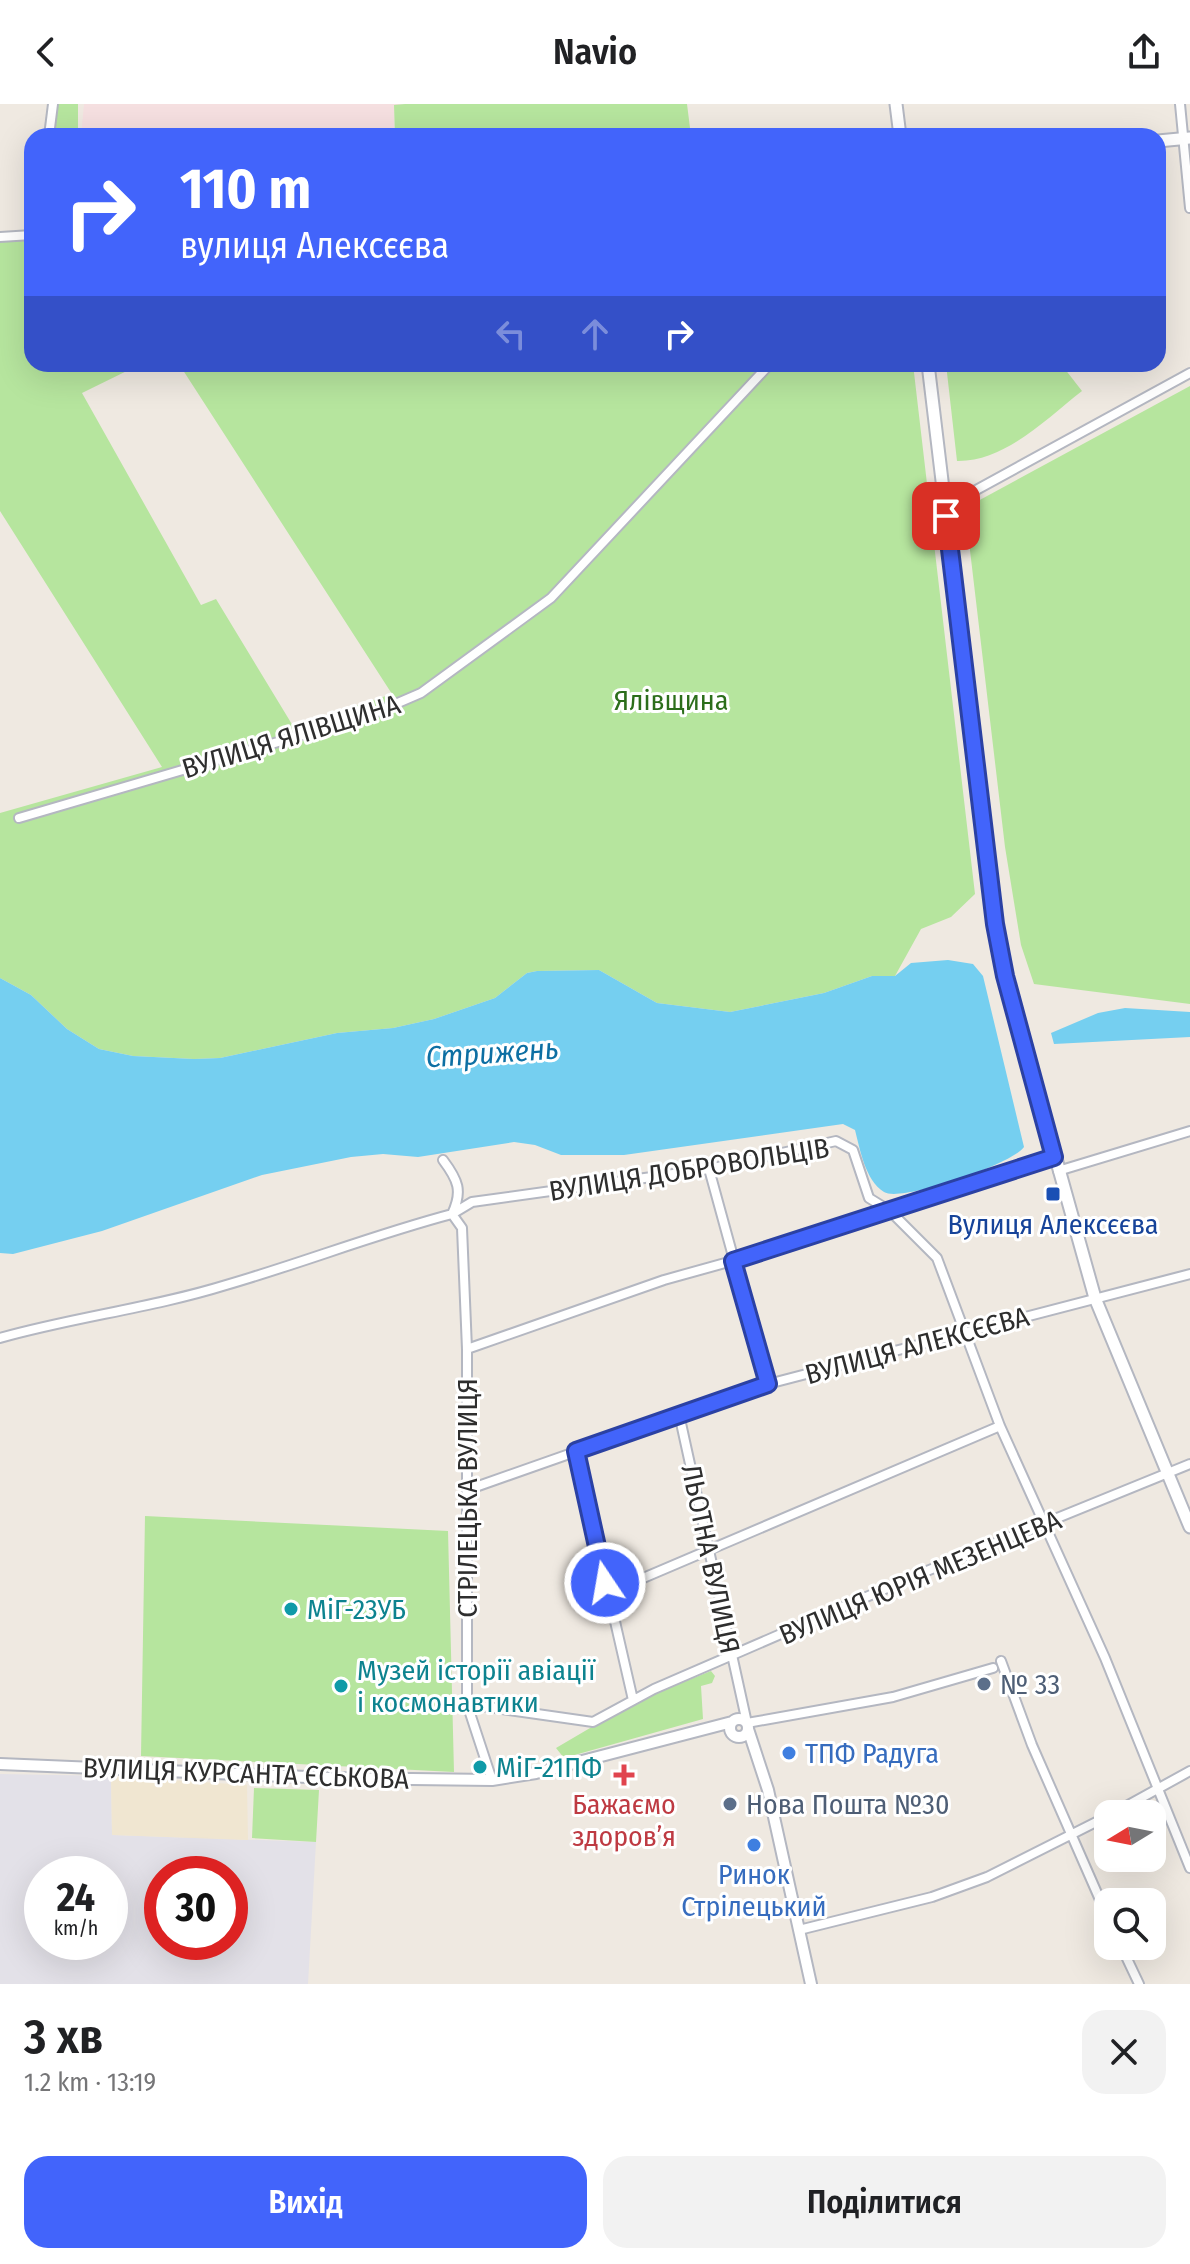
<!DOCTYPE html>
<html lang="uk">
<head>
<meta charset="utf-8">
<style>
  body { margin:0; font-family:"Fira Sans Condensed",sans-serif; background:#f2f2f2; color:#202124; height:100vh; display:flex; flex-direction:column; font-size:30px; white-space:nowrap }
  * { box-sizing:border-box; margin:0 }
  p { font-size:26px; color:#757577 }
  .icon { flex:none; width:44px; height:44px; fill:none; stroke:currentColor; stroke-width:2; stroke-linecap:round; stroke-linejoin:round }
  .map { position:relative; height:1880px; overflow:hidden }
  .side { display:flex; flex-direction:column; background:#fff; flex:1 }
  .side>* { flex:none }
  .guide { position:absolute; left:24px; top:24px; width:1142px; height:244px; border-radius:24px; box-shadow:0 8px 32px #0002; background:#4264fb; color:#fff; overflow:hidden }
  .needle { width:52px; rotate:260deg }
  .fabs { position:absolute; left:1094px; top:1696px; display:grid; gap:16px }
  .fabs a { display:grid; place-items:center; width:72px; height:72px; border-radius:16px; background:#fff; box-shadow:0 8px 32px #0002; font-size:40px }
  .speed { position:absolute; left:24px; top:1752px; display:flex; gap:16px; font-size:40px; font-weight:700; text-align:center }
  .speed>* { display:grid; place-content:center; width:104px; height:104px; border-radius:50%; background:#fff; box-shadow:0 8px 32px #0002; line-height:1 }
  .speed small { font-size:20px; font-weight:400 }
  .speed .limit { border:12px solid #d22; background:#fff; color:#111 }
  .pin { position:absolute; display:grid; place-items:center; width:68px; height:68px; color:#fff; margin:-34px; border-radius:16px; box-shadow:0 4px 12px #0006 }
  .me { position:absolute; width:88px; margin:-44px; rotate:348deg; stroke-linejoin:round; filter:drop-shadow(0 0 6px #0008) }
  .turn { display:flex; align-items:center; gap:28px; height:168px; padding:0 24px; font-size:36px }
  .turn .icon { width:104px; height:104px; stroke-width:2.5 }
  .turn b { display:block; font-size:56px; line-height:68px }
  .lanes { display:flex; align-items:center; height:76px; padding:0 24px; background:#0003; justify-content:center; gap:40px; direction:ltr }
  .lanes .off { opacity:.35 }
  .round { display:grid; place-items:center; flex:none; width:84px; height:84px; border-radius:24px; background:#f2f2f2 }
  .overview { display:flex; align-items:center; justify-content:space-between; height:136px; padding:0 24px }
  h1 { font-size:48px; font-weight:600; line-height:60px }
  .action { display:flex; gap:16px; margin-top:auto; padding:16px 24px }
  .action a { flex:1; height:92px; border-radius:24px; background:#4264fb; color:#fff; font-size:32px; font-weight:600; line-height:92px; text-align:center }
  .action a+a { background:#f2f2f2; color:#202124 }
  header { display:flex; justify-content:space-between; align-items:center; height:104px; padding:0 24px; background:#fff; font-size:36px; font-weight:600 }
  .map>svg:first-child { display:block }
</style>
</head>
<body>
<header><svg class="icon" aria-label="back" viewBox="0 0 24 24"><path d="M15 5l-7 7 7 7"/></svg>Navio<svg class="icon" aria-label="share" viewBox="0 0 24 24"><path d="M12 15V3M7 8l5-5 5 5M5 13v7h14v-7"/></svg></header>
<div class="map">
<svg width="1190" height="1880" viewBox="0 0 1190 1880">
  <rect width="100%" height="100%" fill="#efe9e1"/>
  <!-- industrial -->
  <path fill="#e3e1e8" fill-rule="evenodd" d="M0,1670l111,2 1,59 204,7 -8,142h-308zM42,1770h68v68h-68zM162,1770h68v68h-68z"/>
  <!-- education -->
  <path fill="#f0e6d1" d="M111,1672l136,9 1,55 -136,-5z"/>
  <!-- medical -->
  <path fill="#f5dfe0" d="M84,0h318l-8,2v30h-313z"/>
  <!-- green -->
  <path fill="#b6e59e" d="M57,0h21v32h-25z
    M687,0l4,32h-296l-1,-31 11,-1z
    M32,129v131h109l-59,29 119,212 15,-6 77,127 99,-32 -213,-330h734l62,530 -24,23 -30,12 -26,47h-23l-48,17 -94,19 -73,-9 -58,-33 -62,1 -10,2 -32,25 -61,21 -41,9 -56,5 -117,25 -26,1 -61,-3 -34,-7 -32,-20 -36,-34 -31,-17v-165l162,-46 -162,-256v-274z
    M946,260h115l21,27c-36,28 -77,71 -125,70z
    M1190,282v618l-156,-20 -13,-39 -16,-98 -40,-339z
    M145,1412l303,15 6,241 -313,-16z
    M711,1567l4,5 -3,7 -11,3 2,33 -139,39 -8,-10 80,-47z
    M254,1684l65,2 -3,52 -64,-4z"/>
  <!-- water -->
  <path fill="#75cff0" d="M948,856l25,4 10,12 41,171c-11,17 -123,56 -140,45 -19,-12 -24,-43 -29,-62l-12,-6 -219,31h-63l-26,-10 -21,-3 -96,15 -35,-3 -32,3 -89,18 -160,56 -89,23 -13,-1v-275l31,17 36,34 32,20 34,7 61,3 26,-1 117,-25 56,-5 41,-9 61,-21 32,-25 10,-2 62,-1 58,33 73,9 94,-19 48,-17h23l16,-13z
    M1125,904l65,4v25l-136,7 -3,-11 47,-20z"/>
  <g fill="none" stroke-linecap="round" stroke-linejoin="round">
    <defs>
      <path id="minor" d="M1180,0l10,104
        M49,32l4,-32
        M0,133l32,-2
        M956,397l234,-128
        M19,714l351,-103 51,-22 130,-95 219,-234
        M443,1056c15,20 20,31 9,54l10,14 5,121v355l25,76
        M709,1065l59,215
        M1058,1067l132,-40
        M0,1234c74,-21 152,-30 226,-53 76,-22 150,-51 226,-71l20,-12 237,-33 127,-28 17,9 16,48 21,13 47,47 63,168 105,232 85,210
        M467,1245l197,-69 140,-39 250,-84
        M679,1310l68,309 146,-26 100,-29
        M576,1347l57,249
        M467,1386l301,-106 422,-110
        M608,1489l392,-167
        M1001,1557l31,84 76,173
        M467,1600l126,18 61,-33 263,-114 273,-111
        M1112,1710l78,-43
        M799,1826l133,-33 55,-20 121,-61
        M1121,1842l18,38"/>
      <path id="tertiary" d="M730 1624a9 9 0 1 1 18 0a9 9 0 1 1-18 0Z
        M748,1625l20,61 43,194
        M0,1660l331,14 161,2 44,-7 196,-51"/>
      <path id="secondary" d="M896,0l4,32
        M1158,37l32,-3
        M928,260l63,525 14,87 90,322 95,229"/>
    </defs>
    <!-- minor casing -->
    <use href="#minor" stroke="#b4b7c1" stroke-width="12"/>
    <!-- tertiary casing -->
    <use href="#tertiary" stroke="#b4b7c1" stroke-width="14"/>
    <!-- secondary casing -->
    <use href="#secondary" stroke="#b4b7c1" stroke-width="15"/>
    <!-- minor -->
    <use href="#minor" stroke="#fff" stroke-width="8"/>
    <!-- tertiary -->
    <use href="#tertiary" stroke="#fff" stroke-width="10"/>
    <!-- secondary -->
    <use href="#secondary" stroke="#fff" stroke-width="11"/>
  </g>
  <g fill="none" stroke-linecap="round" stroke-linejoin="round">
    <defs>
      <path id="route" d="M605,1479l-29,-132 192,-67 -35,-123 321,-104 -49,-181 -10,-52 -49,-408"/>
    </defs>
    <!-- route casing -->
    <use href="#route" stroke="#2b41a3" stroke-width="20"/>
    <!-- route -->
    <use href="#route" stroke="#4264fb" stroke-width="14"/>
  </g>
  <!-- markers -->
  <rect fill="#1a4fb4" stroke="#fff" stroke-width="3" x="1045" y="1082" width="16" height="16" rx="4"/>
  <g fill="#0f9aa8" stroke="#fff" stroke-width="3">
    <circle cx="291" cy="1505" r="8"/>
    <circle cx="341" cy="1582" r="8"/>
    <circle cx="480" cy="1663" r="8"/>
  </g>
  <g fill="#5c6f8a" stroke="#fff" stroke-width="3">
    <circle cx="984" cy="1580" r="8"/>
    <circle cx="730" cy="1700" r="8"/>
  </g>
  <g fill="#3f7fe0" stroke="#fff" stroke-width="3">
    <circle cx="789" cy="1649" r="8"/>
    <circle cx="754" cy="1741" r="8"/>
  </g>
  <path fill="#e0444e" stroke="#fff" stroke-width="3" d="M620 1659h8v8h8v8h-8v8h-8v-8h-8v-8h8z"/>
  <g text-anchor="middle" stroke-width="6" stroke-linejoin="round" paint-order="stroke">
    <!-- park labels -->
    <g font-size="28" fill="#2c6e1b" stroke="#fff">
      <text x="671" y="606">Ялівщина</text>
    </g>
    <!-- street labels -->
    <g font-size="28" fill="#2e2e2e" stroke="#fff">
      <text transform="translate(291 632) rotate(-17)" y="10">ВУЛИЦЯ ЯЛІВЩИНА</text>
      <text transform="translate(689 1065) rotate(-9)" y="10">ВУЛИЦЯ ДОБРОВОЛЬЦІВ</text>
      <text transform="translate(917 1241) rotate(-15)" y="10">ВУЛИЦЯ АЛЕКСЄЄВА</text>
      <text transform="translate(467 1394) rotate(-90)" y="10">СТРІЛЕЦЬКА ВУЛИЦЯ</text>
      <text transform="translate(711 1455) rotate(78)" y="10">ЛЬОТНА ВУЛИЦЯ</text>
      <text transform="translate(920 1473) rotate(-23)" y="10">ВУЛИЦЯ ЮРІЯ МЕЗЕНЦЕВА</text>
      <text transform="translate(246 1669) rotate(2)" y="10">ВУЛИЦЯ КУРСАНТА ЄСЬКОВА</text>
    </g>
    <!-- transit labels -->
    <g font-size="28" fill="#164399" stroke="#fff">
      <text x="1053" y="1130">Вулиця Алексєєва</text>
    </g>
    <!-- culture labels -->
    <g font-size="28" fill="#0d838f" stroke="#fff" text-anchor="start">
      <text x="307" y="1515">МіГ-23УБ</text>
      <text x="357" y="1576">Музей історії авіації<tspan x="357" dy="32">і космонавтики</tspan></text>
      <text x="496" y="1673">МіГ-21ПФ</text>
    </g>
    <!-- service labels -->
    <g font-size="28" fill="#4e5e75" stroke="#fff" text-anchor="start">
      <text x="1000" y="1590">№ 33</text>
      <text x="746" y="1710">Нова Пошта №30</text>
    </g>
    <!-- shop labels -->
    <g font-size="28" fill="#366cbe" stroke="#fff" text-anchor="start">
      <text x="805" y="1659">ТПФ Радуга</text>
      <text x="754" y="1780" text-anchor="middle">Ринок<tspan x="754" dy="32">Стрілецький</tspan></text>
    </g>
    <!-- health labels -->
    <g font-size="28" fill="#be3a42" stroke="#fff">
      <text x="624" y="1710">Бажаємо<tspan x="624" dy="32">здоров’я</tspan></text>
    </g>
    <!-- water labels -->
    <g font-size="30" font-style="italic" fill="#0d6fa3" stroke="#fff">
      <text transform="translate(492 949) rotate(-4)" y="10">Стрижень</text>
    </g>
  </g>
</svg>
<div class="fabs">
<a><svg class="needle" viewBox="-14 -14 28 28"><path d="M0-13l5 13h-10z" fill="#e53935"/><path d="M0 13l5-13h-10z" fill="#757577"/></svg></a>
<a><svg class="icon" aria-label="search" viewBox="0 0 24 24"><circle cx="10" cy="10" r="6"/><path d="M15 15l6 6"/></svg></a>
</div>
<div class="speed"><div>24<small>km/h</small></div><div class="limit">30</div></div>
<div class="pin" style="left:946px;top:412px;background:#d93025"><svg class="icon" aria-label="arrive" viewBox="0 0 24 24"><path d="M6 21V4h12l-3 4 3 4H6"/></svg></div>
<svg class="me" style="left:605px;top:1479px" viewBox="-20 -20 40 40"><circle r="17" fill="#4264fb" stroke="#fff" stroke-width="3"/><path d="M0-11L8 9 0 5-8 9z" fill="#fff"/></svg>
<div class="guide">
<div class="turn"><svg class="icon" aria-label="right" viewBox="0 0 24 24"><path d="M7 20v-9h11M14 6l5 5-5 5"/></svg><div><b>110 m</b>вулиця Алексєєва</div></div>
<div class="lanes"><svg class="icon off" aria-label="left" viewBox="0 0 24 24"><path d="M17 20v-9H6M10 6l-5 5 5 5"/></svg><svg class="icon off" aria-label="ahead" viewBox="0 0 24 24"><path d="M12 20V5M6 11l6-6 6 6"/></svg><svg class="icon" aria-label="right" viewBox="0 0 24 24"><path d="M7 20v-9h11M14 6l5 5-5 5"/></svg></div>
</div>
</div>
<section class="side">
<div class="overview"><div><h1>3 хв</h1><p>1.2 km · 13:19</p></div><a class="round"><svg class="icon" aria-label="close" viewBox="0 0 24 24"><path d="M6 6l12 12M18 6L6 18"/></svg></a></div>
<div class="action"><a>Вихід</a><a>Поділитися</a></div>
</section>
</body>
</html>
